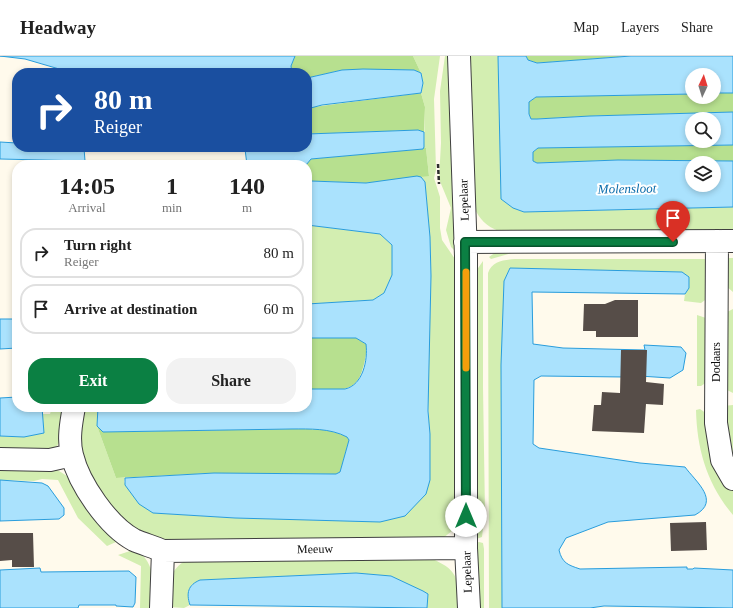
<!DOCTYPE html>
<html lang="en">
<head>
<meta charset="utf-8">
<style>
  body { margin:0; font-family:"Times New Roman",serif; background:#f2f2f2; color:#222; height:100vh; display:flex; flex-direction:column; font-size:15px; white-space:nowrap }
  * { box-sizing:border-box; margin:0 }
  p { font-size:13px; color:#767676 }
  .icon { flex:none; width:22px; height:22px; fill:none; stroke:currentColor; stroke-width:2; stroke-linecap:round; stroke-linejoin:round }
  .map { position:relative; flex:1; overflow:hidden }
  .side { position:absolute; left:12px; top:104px; width:300px; height:252px; display:flex; flex-direction:column; background:#fff; border-radius:16px; box-shadow:0 2px 6px #0003 }
  .side>* { flex:none }
  .guide { position:absolute; left:12px; top:12px; width:300px; height:84px; border-radius:16px; box-shadow:0 2px 6px #0003; background:#1a4fa0; color:#fff; overflow:hidden }
  .needle { width:26px; rotate:4deg }
  .tools { position:absolute; left:685px; top:12px; display:grid; gap:8px }
  .tools a { display:grid; place-items:center; width:36px; height:36px; border-radius:50%; background:#fff; box-shadow:0 2px 6px #0003; font-size:20px }
  .pin { position:absolute; display:grid; place-items:center; width:34px; height:34px; color:#fff; margin:-41px -17px; border-radius:50% 50% 50% 0; rotate:-45deg; box-shadow:0 0 4px #0007 }
  .pin .icon { rotate:45deg }
  .me { position:absolute; width:44px; margin:-22px; rotate:0deg; stroke-linejoin:round; filter:drop-shadow(0 0 3px #0008) }
  .turn { display:flex; align-items:center; gap:14px; height:84px; padding:0 16px; font-size:18px }
  .turn .icon { width:52px; height:52px; stroke-width:2.5 }
  .turn b { display:block; font-size:28px; line-height:34px }
  .eta { display:flex; justify-content:space-evenly; align-items:center; height:68px; text-align:center }
  .eta b { font-size:24px; font-weight:800; line-height:28px }
  .cta { display:flex; gap:8px; margin-top:auto; padding:8px 16px }
  .cta a { flex:1; height:46px; border-radius:16px; background:#0b8043; color:#fff; font-size:16px; font-weight:800; line-height:46px; text-align:center }
  .cta a+a { background:#f2f2f2; color:#222 }
  ul { padding:0; list-style:none }
  li { display:flex; align-items:center; gap:12px; height:50px; margin:0 8px 6px; padding:0 8px; border:2px solid #e0e0e0; border-radius:16px }
  li div { flex:1 }
  li b { display:block; font-size:15px }
  li em { font-style:normal }
  header { display:flex; align-items:center; gap:24px; box-sizing:border-box; height:56px; padding:0 20px; background:#fff; border-bottom:1px solid #e0e0e0 }
  header strong { font-size:19px }
  nav { display:flex; gap:22px; margin-inline-start:auto; font-size:14px }
  .map>svg:first-child { display:block }
</style>
</head>
<body>
<header>
<strong>Headway</strong>
<nav><a>Map</a><a>Layers</a><a>Share</a></nav>
</header>
<div class="map">
<svg width="733" height="552" viewBox="0 0 733 552">
  <rect width="100%" height="100%" fill="#fffaec"/>
  <!-- green -->
  <path fill="#d3eeb1" d="M413,0h27l-6,43 2,71 -2,8 6,19v31l2,12 13,19 3,267 -16,13 -283,3 -38,-20 -39,-56 -2,-59h18l-1,19 19,52h9l-1,4 29,31 82,5 64,1 131,-85c-5,-52 1,-105 1,-158 0,-31 -3,-62 -6,-94l-4,-5 -4,-1h12l-3,-28 -2,-1 1,-40 -4,-14 2,-10 -2,-10z
    M445,0h5l5,195 -4,-4 -5,-17 5,-22 -12,-29 2,-36 -1,-52z
    M468,0h30l3,143 12,9 11,4 209,-5v25l-234,-1c-12,-4 -20,-12 -25,-24z
    M307,169l73,9 12,11v30l-8,18 -11,7 -66,4z
    M698,194l5,3h-191l-21,6 -2,-2 7,-5z
    M727,202h6v34l-7,-6z
    M515,203h193l4,36 -11,8 -17,-2 1,-7 4,-6 -8,-16 -171,-4 -6,13 -3,84 1,243h-13l-1,-335c4,-12 16,-13 27,-14z
    M483,205v126l2,125 -3,25 -6,2v-268z
    M733,253v84l-10,-5 2,-75z
    M697,259l9,3 4,62 -9,6h-4z
    M733,349v59l-10,-58z
    M52,351h15c-2,15 -1,34 -15,43l-52,1v-15l24,1 18,-23h8z
    M700,353l10,7 23,74v25c-26,-31 -36,-65 -37,-105z
    M0,412l54,1c22,7 48,47 63,66l-1,7 -9,4 -29,-28 -20,-38 -16,-1 -8,2 -34,-1z
    M479,486l4,1 1,6v59h-7l-1,-65z
    M136,493c21,16 17,36 19,59h-15l1,-42 -23,-11z
    M428,501c31,13 30,20 31,51h-32l1,-13 -37,-19 -35,-3 -156,7c-12,5 -14,13 -10,25l-6,3 -14,-1c1,-25 -5,-34 19,-49z"/>
  <!-- forest -->
  <path fill="#b7e08f" d="M295,0h118l8,17 -7,-3h-72l-35,8v-5h-15l-1,-7z
    M526,0h105l-94,7 -9,-3z
    M421,37l4,14 -1,25 -6,-2 -111,4v-25l6,-2z
    M714,37h19v19l-143,4 -53,3h-6l-2,-5v-12l7,-5 156,-3v3h22z
    M733,89v16l-115,-1 -81,3 -4,-2v-9l5,-4z
    M424,91l2,1 3,28 -63,7 -55,-2 -4,-3 -1,-13 4,-6 111,-10z
    M307,282h49l10,6c1,9 -1,18 -4,27 -8,26 -33,18 -55,18z
    M97,370l6,6 188,-3c19,0 39,-1 56,8l2,3 -9,32 -4,2 -122,-1 -98,5z"/>
  <!-- water -->
  <path fill="#aae2fd" stroke="#299ddc" fill-rule="evenodd" d="M0,0h295l-4,10 1,7h-212l-14,-2 -41,-12z
    M498,0h28l2,4 9,3 94,-7h102v37h-19v-18h-22v19l-156,3 -7,5v12l2,5h6l53,-3 143,-4v33l-195,3 -5,4v9l4,2 81,-3 115,1v46l-209,5 -11,-4 -12,-9zM692,63h22v22h-22zM692,107h22v22h-22z
    M363,13l51,1 7,3 2,10 -2,10 -99,12 -15,4v-31l35,-8z
    M418,74l6,2v15l-1,2 -112,10 -5,6h-59l-2,-16h2v-2h60v-13z
    M0,86l17,1v4l67,1 1,13 -85,-2z
    M417,120l4,1 4,5 5,55 1,39 -3,135 2,23v46l-4,14 -21,22 -25,6 -145,-4 -82,-5 -14,-9 -14,-19v-7l89,-5 122,1 4,-2 9,-32 -2,-3c-17,-9 -37,-8 -56,-8l-188,3 -6,-6 1,-19h209v-18h38c18,-4 23,-29 21,-45l-10,-6h-49v-34l66,-4 11,-7 8,-18v-30l-12,-11 -73,-9v-47l4,3 55,2z
    M510,212l172,4 7,5v11l-4,6 -153,-2 1,52 30,4 82,2 -1,-5 37,2 5,6 -3,17 -13,8 -46,-3v2l-83,-1 -7,4 -1,64 6,4 101,15 45,4c11,15 36,34 10,48l-87,7 -42,16 -7,12c3,13 9,15 21,19l107,-2v2h6l1,-1 39,2v38l-129,-2 -14,2h-88l-1,-243 3,-84z
    M0,263h17v29l-17,1z
    M17,341v10h25l2,26 -20,4 -24,-1v-38z
    M0,424l42,3 6,3 16,22v7l-5,4 -59,2z
    M40,512l1,4 88,-1 7,6 -1,26 -2,4 -17,-1v-1h-37l-1,3h-78v-38z
    M356,517l35,3 32,15 5,3 -1,14 -237,-3c-4,-12 -2,-20 10,-25z"/>
  <!-- building -->
  <path fill="#564d48" d="M615,244h23v37h-42v-6h-13l1,-27h21z
    M621,294h26l-1,32 18,2 -1,21 -17,-1 -2,29 -52,-2 2,-26h7l1,-13 18,1z
    M706,466l1,28 -36,1 -1,-28z
    M0,477h33l1,34h-22v-7l-12,1z"/>
  <g fill="none" stroke-linecap="round" stroke-linejoin="round">
    <defs>
      <path id="minor" d="M459,0l7,200v292l3,60
        M717,185l-1,182 6,37 11,19
        M465,186l268,-1
        M74,351c-3,16 -6,33 -2,48 7,29 36,71 62,85 9,4 20,7 29,11l303,-3
        M0,403l50,1 22,-5
        M161,552l2,-57"/>
    </defs>
    <!-- minor casing -->
    <use href="#minor" stroke="#3f3f3f" stroke-width="24"/>
    <!-- path -->
    <path stroke="#2e2e2e" stroke-width="2.5" stroke-dasharray="4 2" stroke-linecap="butt" d="M438,108l1,20"/>
    <!-- minor -->
    <use href="#minor" stroke="#fff" stroke-width="22"/>
  </g>
  <g fill="none" stroke-linecap="round" stroke-linejoin="round">
    <defs>
      <path id="route" d="M466,460l-1,-274h208"/>
    </defs>
    <!-- route casing -->
    <use href="#route" stroke="#07532c" stroke-width="10"/>
    <!-- route -->
    <use href="#route" stroke="#0b8043" stroke-width="7"/>
    <!-- slow -->
    <path stroke="#f59e0b" stroke-width="7" d="M466,216v96"/>
  </g>
  <g text-anchor="middle" stroke-width="4" stroke-linejoin="round" paint-order="stroke">
    <!-- street labels -->
    <g font-size="12" fill="#0c0c0c" stroke="#fff">
      <text transform="translate(464 144) rotate(-92)" y="4">Lepelaar</text>
      <text transform="translate(716 306) rotate(-90)" y="4">Dodaars</text>
      <text transform="translate(315 493) rotate(-1)" y="4">Meeuw</text>
      <text transform="translate(467 516) rotate(-92)" y="4">Lepelaar</text>
    </g>
    <!-- water labels -->
    <g font-size="13" font-style="italic" fill="#096cab" stroke="#fff">
      <text transform="translate(627 132) rotate(-1)" y="5">Molensloot</text>
    </g>
  </g>
</svg>
<div class="tools">
<a><svg class="needle" viewBox="-14 -14 28 28"><path d="M0-13l5 13h-10z" fill="#e53935"/><path d="M0 13l5-13h-10z" fill="#767676"/></svg></a>
<a><svg class="icon" aria-label="search" viewBox="0 0 24 24"><circle cx="10" cy="10" r="6"/><path d="M15 15l6 6"/></svg></a>
<a><svg class="icon" aria-label="layers" viewBox="0 0 24 24"><path d="M12 4l9 5-9 5-9-5zM3 14l9 5 9-5"/></svg></a>
</div>
<div class="pin" style="left:673px;top:186px;background:#d93025"><svg class="icon" aria-label="arrive" viewBox="0 0 24 24"><path d="M6 21V4h12l-3 4 3 4H6"/></svg></div>
<svg class="me" style="left:466px;top:460px" viewBox="-20 -20 40 40"><circle r="19" fill="#fff"/><path d="M0-13L10 11 0 6-10 11z" fill="#0b8043"/></svg>
<div class="guide">
<div class="turn"><svg class="icon" aria-label="right" viewBox="0 0 24 24"><path d="M7 20v-9h11M14 6l5 5-5 5"/></svg><div><b>80 m</b>Reiger</div></div>
</div>
<section class="side">
<div class="eta">
<div><b>14:05</b><p>Arrival</p></div>
<div><b>1</b><p>min</p></div>
<div><b>140</b><p>m</p></div>
</div>
<ul>
<li><svg class="icon" aria-label="right" viewBox="0 0 24 24"><path d="M7 20v-9h11M14 6l5 5-5 5"/></svg><div><b>Turn right</b><p>Reiger</p></div><em>80 m</em></li>
<li><svg class="icon" aria-label="arrive" viewBox="0 0 24 24"><path d="M6 21V4h12l-3 4 3 4H6"/></svg><div><b>Arrive at destination</b></div><em>60 m</em></li>
</ul>
<div class="cta"><a>Exit</a><a>Share</a></div>
</section>
</div>
</body>
</html>
